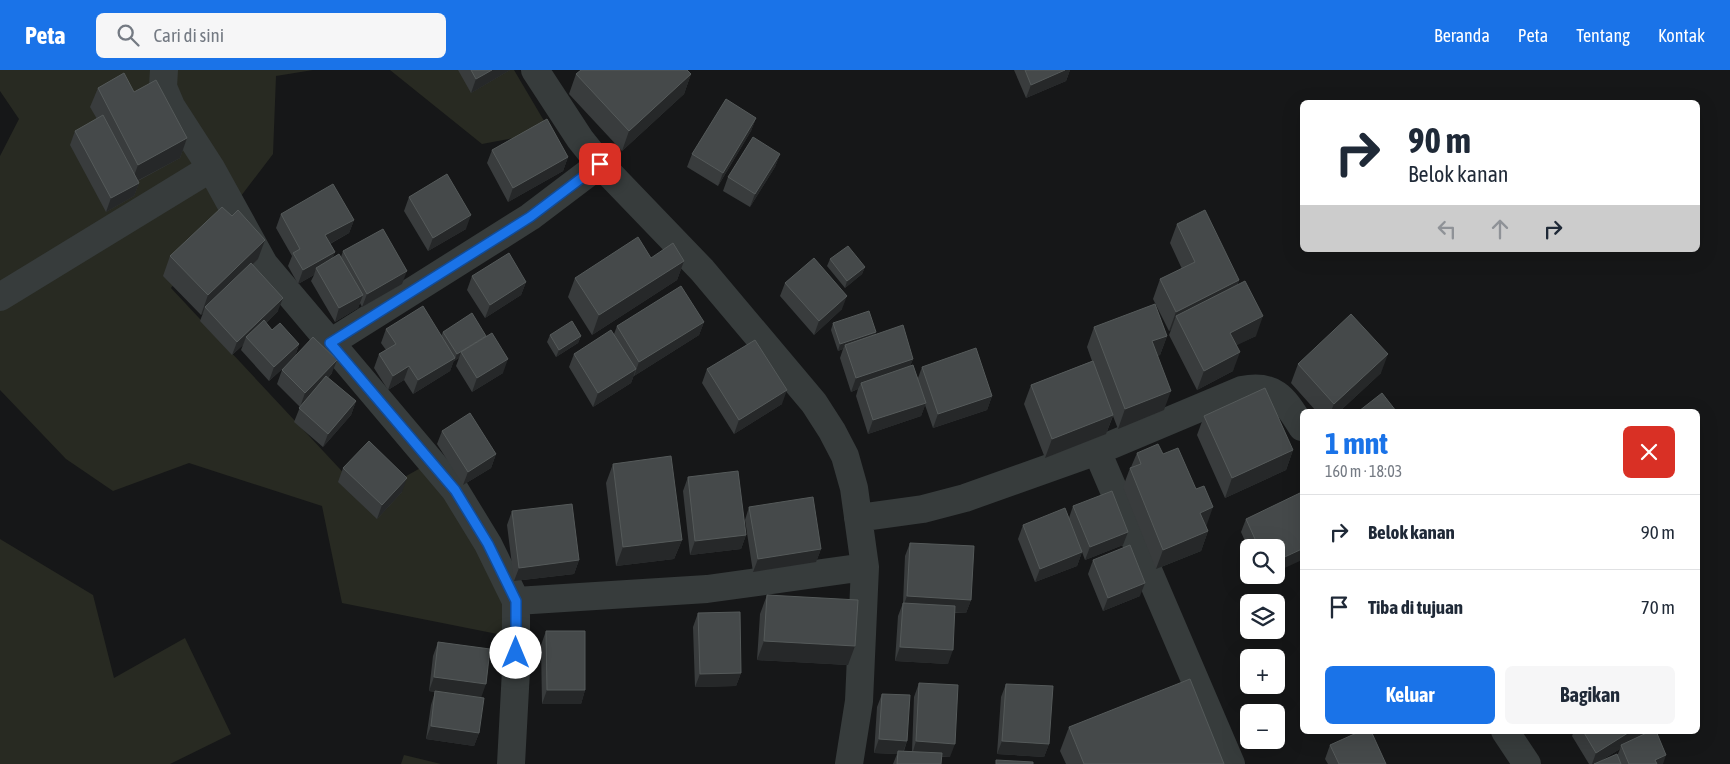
<!DOCTYPE html>
<html lang="id">
<head>
<meta charset="utf-8">
<style>
  body { margin:0; font-family:"Asap Condensed",sans-serif; background:#f6f6f7; color:#1f2937; height:100vh; display:flex; flex-direction:column; font-size:19px; white-space:nowrap }
  * { box-sizing:border-box; margin:0 }
  p { font-size:16px; color:#747a83 }
  .icon { flex:none; width:28px; height:28px; fill:none; stroke:currentColor; stroke-width:2; stroke-linecap:round; stroke-linejoin:round }
  .map { position:relative; flex:1; overflow:hidden }
  .drawer { position:absolute; left:1300px; top:339px; width:400px; height:325px; display:flex; flex-direction:column; background:#fff; border-radius:8px; box-shadow:0 5px 20px #0002 }
  .drawer>* { flex:none }
  .hud { position:absolute; left:1300px; top:30px; width:400px; height:152px; border-radius:8px; box-shadow:0 5px 20px #0002; background:#fff; color:#1f2937; overflow:hidden }
  .controls { position:absolute; left:1240px; top:469px; display:grid; gap:10px }
  .controls a { display:grid; place-items:center; width:45px; height:45px; border-radius:8px; background:#fff; box-shadow:0 5px 20px #0002; font-size:25px }
  .pin { position:absolute; display:grid; place-items:center; width:42px; height:42px; color:#fff; margin:-21px; border-radius:10px; box-shadow:0 2px 8px #0006 }
  .me { position:absolute; width:55px; margin:-28px; rotate:0deg; stroke-linejoin:round; filter:drop-shadow(0 0 4px #0008) }
  .turn { display:flex; align-items:center; gap:18px; height:105px; padding:0 25px; font-size:22px }
  .turn .icon { width:65px; height:65px; stroke-width:2.5 }
  .turn b { display:block; font-size:35px; line-height:42px }
  .lanes { display:flex; align-items:center; height:48px; padding:0 25px; background:#0003; justify-content:center; gap:25px; direction:ltr }
  .lanes .off { opacity:.35 }
  .round { display:grid; place-items:center; flex:none; width:52px; height:52px; border-radius:8px; background:#f6f6f7 }
  .overview { display:flex; align-items:center; justify-content:space-between; height:85px; padding:0 25px }
  h1 { font-size:30px; font-weight:700; line-height:38px; color:#1a73e8 }
  .primary-button { display:flex; gap:10px; margin-top:auto; padding:10px 25px }
  .primary-button a { flex:1; height:58px; border-radius:8px; background:#1a73e8; color:#fff; font-size:20px; font-weight:700; line-height:58px; text-align:center }
  .primary-button a+a { background:#f6f6f7; color:#1f2937 }
  ul { padding:0; list-style:none }
  li { display:flex; align-items:center; gap:15px; height:75px; padding:0 25px; border-top:1px solid #e0e1e3 }
  li div { flex:1 }
  li b { display:block; font-size:19px }
  li em { font-style:normal }
  header { display:flex; align-items:center; gap:30px; box-sizing:border-box; height:70px; padding:0 25px; background:#1a73e8; color:#fff }
  header strong { font-size:24px }
  nav { display:flex; gap:28px; margin-inline-start:auto; font-size:18px }
  .search { width:350px; height:45px; background:#f6f6f7; display:flex; align-items:center; gap:12px; box-sizing:border-box; padding:0 18px; border-radius:8px; color:#747a83; font-size:19px }
  .map>svg:first-child { display:block }
</style>
</head>
<body>
<header>
<strong>Peta</strong>
<div class="search"><svg class="icon" aria-label="search" viewBox="0 0 24 24"><circle cx="10" cy="10" r="6"/><path d="M15 15l6 6"/></svg>Cari di sini</div>
<nav><a>Beranda</a><a>Peta</a><a>Tentang</a><a>Kontak</a></nav>
</header>
<div class="map">
<svg width="1730" height="694" viewBox="0 0 1730 694">
  <rect width="100%" height="100%" fill="#161718"/>
  <!-- green -->
  <path fill="#282a22" d="M0,0h313l-37,6 -3,78 -102,134 196,210 66,-37 94,179 -185,-37 -20,-97 -133,-43 -76,28 -47,-32 -66,-69v-234l19,-37 -19,-28z
    M390,0h124l36,61 -68,13z
    M0,469l93,56 21,83 71,-40 46,96 -61,30h-170z
    M404,685l37,9h-40z"/>
  <g fill="none" stroke-linecap="round" stroke-linejoin="round">
    <!-- minor -->
    <path stroke="#373c3c" stroke-width="28" d="M164,0l-1,17 8,19 40,62 53,96 191,226 33,54 28,57v69l-5,94
      M535,0l45,69 20,25 102,106 112,133 18,28 13,25 9,32 11,79 -6,134 -10,63
      M0,227l211,-129
      M330,273l200,-126 70,-53
      M1097,381l134,313
      M858,448l65,-9 42,-11 132,-47 145,-61c35,-7 43,11 60,37
      M516,531l191,-12 158,-22
      M1505,661l22,33"/>
  </g>
  <!-- wall -->
  <path fill="#393c3d" fill-rule="evenodd" d="M458,0h52l-39,23z
    M1014,0h56l-4,11 -40,17z
    M576,4h115l-7,20 -62,57 -53,-57z
    M98,18l36,4 53,46 -7,20 -42,23 1,2 -5,13 -28,16 -36,-67 5,-14 22,-12 -7,-12z
    M756,48l-5,13 -33,55 -31,-19 5,-13z
    M492,80l76,7 -5,14 -55,31 -21,-39z
    M780,84l-5,13 -25,40 -27,-16 5,-14z
    M409,127l57,32 -38,22 -24,-40z
    M281,144l73,6 -5,13 -19,11 5,8 -3,6 9,-1 2,-6 59,33 -40,23 -2,-4 -2,5 -23,14 -24,-41 3,-6 -16,9 -10,-18 4,-10 -16,-28z
    M1177,154l62,56 -2,6 19,50 -20,9 -3,26 -36,19 -28,-55 2,-5 -2,1 -16,-32 7,-20 22,-10 -12,-26z
    M170,186l88,3 -5,6 25,46 -12,12 6,7 27,14 -4,13 37,16 -4,5 28,23 -5,14 -28,32 -29,-25 6,-15 -23,-23 5,-14 9,-9 -22,20 -28,-31 2,-5 -11,10 -32,-34 3,-8 -2,2 -38,-39z
    M651,188l33,3 -7,19 -85,55 -24,-38 7,-19z
    M830,189l35,8 -3,7 -17,14 -18,-22z
    M472,206l54,6 -5,13 -36,23 -18,-28z
    M785,213l57,26 -28,26 -34,-39z
    M704,252l-5,13 -65,41v-1l-3,8 -38,24 -24,-40 5,-13 40,-20 3,-8z
    M833,253l43,9 -1,2 38,25 -3,7 8,12 4,-11 70,29 -5,14 -54,18 -8,-23 -4,11 -53,18 -12,-38 2,-7 -7,3 -11,-34 3,-9 -5,2 -7,-21z
    M1094,257l73,9 -7,19 -3,1 7,54 -46,19 -5,-13 -7,18 -61,24 -21,-54 7,-19 61,-24 -5,-14z
    M386,259l55,7 2,-4 60,41 -31,19 -16,-26 3,-8 -5,3v-1l-4,11 -37,23 -9,-14 -16,10 -14,-22 5,-14 7,-4 -5,-7z
    M550,265l31,1 -3,7 -22,14 -9,-15z
    M1298,294l83,9 -41,38h-24l-25,-28z
    M707,299l75,35 -48,30 -32,-51z
    M1204,346l89,34 -7,20 -61,28 -28,-63z
    M442,361l54,23 -5,14 -28,17 -26,-41z
    M1137,383l26,1 43,72 2,5 -7,20 -45,18 -33,-82 7,-19 1,-1z
    M613,394l69,76 -8,19 -58,7 -10,-83z
    M343,398l59,24 -25,27 -39,-37z
    M688,407l58,58 -5,14 -51,6 -7,-64z
    M1073,436l50,39 -38,15 -3,-8 -5,14 -42,16 -17,-43 5,-14 46,-7z
    M749,437l72,42 -5,13 -63,10 -8,-52z
    M512,441l67,49 -5,14 -60,7 -7,-56z
    M1246,449l30,29h-27v2l-8,-18z
    M910,473l61,57 -5,13h-12l-6,51 -53,-3 3,-45 5,-13 2,-47z
    M1093,490l47,36 -37,15 -15,-37z
    M767,525l81,70 -91,-5 3,-46z
    M698,543l43,60 -5,13 -41,1 -2,-60z
    M546,561l39,59 -4,14h-39l-1,-59z
    M438,572l43,56 -2,35 -5,13 -48,-7 5,-34 4,-13 -6,-1 4,-35z
    M919,613l31,74h-8l-1,7h-48l4,-10 -23,-1 3,-46 5,-13 25,47 -3,10h8l2,-54z
    M1006,614l43,60 -5,13 -47,-3 4,-57z
    M1069,657l155,37h-158l-6,-13z
    M1574,661h74l-9,6 24,27h-74l-17,-28zM1620,679l-3,7 -20,7z
    M1330,675l56,19h-58l-3,-5z"/>
  <!-- shaded-wall -->
  <path fill="#262829" d="M492,0h18l-39,23 5,-14z
    M1065,0h5l-4,11 -40,17 5,-13z
    M691,4l-7,20 -62,57 7,-20z
    M756,48l-5,13 -33,55 5,-13z
    M187,68l-7,20 -49,26 7,-19z
    M780,84l-5,13 -25,40 5,-13z
    M568,87l-5,14 -55,31 5,-14z
    M139,113l-5,13 -28,16 5,-14z
    M471,145l-5,14 -38,22 5,-13z
    M354,150l-5,13 -29,16 5,-14z
    M265,170l-7,19 -51,50 -2,-2 -2,6 -2,2 7,-20z
    M335,182l-5,14 -14,2 -2,7 -16,9 5,-14z
    M684,191l-7,19 -85,55 7,-20z
    M865,197l-3,7 -17,14 2,-7z
    M407,201l-5,13 -40,23 5,-13z
    M1239,210l-7,19 -56,17 -5,14 -2,1 7,-19z
    M526,212l-5,13 -36,23 5,-13z
    M363,225l-5,13 -23,14 4,-14z
    M847,226l-5,13 -28,26 5,-14z
    M283,228l-5,13 -29,29 -3,-3 -3,8 -11,10 5,-13z
    M1263,246l-7,20 -33,16 7,-19z
    M704,252l-5,13 -65,41 5,-14z
    M876,262l-2,7 -29,6 -2,4 -5,2 2,-7z
    M486,266l-25,16 -2,6 -5,3 3,-7z
    M581,266l-3,7 -22,14 3,-7z
    M1167,266l-7,19 -15,6 7,-20z
    M299,274l-4,13 -26,24 5,-14z
    M1240,282l-7,19 -36,19 7,-19z
    M1388,284l-7,19 -41,38h-9l3,-7z
    M455,288l-5,13 -37,23 5,-14z
    M508,289l-5,14 -31,19 5,-14z
    M913,289l-5,13 -47,11 -3,6 -7,3 5,-14z
    M337,290l-5,13 -32,34 5,-14z
    M409,296l-5,14 -16,10 5,-14z
    M636,299l-5,14 -38,24 5,-14z
    M787,320l-5,14 -48,30 5,-14z
    M1171,321l-7,19 -46,19 7,-20z
    M992,326l-5,14 -54,18 5,-14z
    M356,331l-5,14 -28,32 5,-13z
    M926,333l-5,13 -53,18 5,-14z
    M1113,345l-7,19 -61,24 7,-19z
    M1293,380l-7,20 -61,28 7,-20z
    M496,384l-5,14 -28,17 5,-13z
    M407,408l-5,14 -25,27 5,-14z
    M1213,437l-7,20 -6,-14z
    M1208,461l-7,20 -45,18 7,-19z
    M1128,462l-5,13 -38,15 5,-13z
    M746,465l-5,14 -51,6 5,-14z
    M682,470l-8,19 -58,7 7,-19z
    M821,479l-5,13 -63,10 5,-13z
    M1302,479v11l-26,12v-11z
    M1082,482l-5,14 -42,16 5,-13z
    M579,490l-5,14 -60,7 5,-13z
    M1263,505h7l-8,4z
    M1145,513l-5,13 -37,15 5,-13z
    M907,526l64,4 -5,13 -64,-3z
    M764,571l91,5 -7,19 -91,-5z
    M900,577l53,3 -5,14 -53,-3z
    M741,603l-5,13 -41,1 5,-13z
    M434,607l52,7 -5,14 -52,-7z
    M547,620h38l-4,14h-39z
    M431,656l48,7 -5,13 -48,-7z
    M1631,661h17l-26,16 -1,-2 -1,4 -25,15h-3l4,-11z
    M879,669l28,2 -5,14 -4,-4 -1,3 -23,-1z
    M916,671l39,3 -5,13 -38,-2z
    M1002,671l47,3 -5,13 -47,-3z
    M1666,685l-3,9h-10l2,-4z"/>
  <!-- building -->
  <path fill="#45494a" stroke="#555a5a" d="M471,0h21l-16,9z
    M581,0h106l4,4 -62,57 -53,-57z
    M1025,0h40l-34,15z
    M124,3l10,19 22,-12 31,58 -49,27 -40,-77z
    M726,29l30,19 -33,55 -31,-19z
    M103,45l36,68 -28,15 -36,-67z
    M547,49l21,38 -55,31 -21,-38z
    M753,67l27,17 -25,40 -27,-17z
    M447,104l24,41 -38,23 -24,-41z
    M333,114l21,36 -29,15 10,17 -32,18 -10,-17 7,-4 -19,-35z
    M222,137l10,9 6,-6 27,30 -57,55 -38,-39z
    M1205,140l34,70 -63,32 -16,-33 35,-17 -18,-38z
    M383,159l24,42 -40,23 -24,-43z
    M638,167l13,21 22,-15 11,18 -85,54 -24,-37z
    M848,176l17,21 -18,14 -17,-22z
    M509,183l17,29 -36,23 -18,-29z
    M339,184l24,41 -24,13 -23,-40z
    M814,188l33,38 -28,25 -34,-38z
    M251,193l32,35 -46,44 -32,-35z
    M1245,211l18,35 -33,17 10,19 -36,19 -28,-55z
    M681,216l23,36 -65,40 -22,-36z
    M1155,234l12,32 -15,5 19,50 -46,18 -31,-82z
    M423,236l32,52 -37,22 -9,-14 -16,10 -14,-22 17,-10 -10,-15z
    M869,241l7,21 -36,12 -7,-21z
    M472,243l14,23 -29,18 -14,-22z
    M1351,244l37,40 -54,50 -36,-40z
    M264,250l8,10 8,-7 19,21 -25,23 -28,-30z
    M572,251l9,15 -22,14 -9,-15z
    M903,255l10,34 -57,19 -11,-33z
    M611,260l25,39 -38,24 -24,-39z
    M492,263l16,26 -31,19 -16,-26z
    M313,267l24,23 -32,33 -23,-23z
    M755,270l32,50 -48,30 -32,-51z
    M976,278l16,48 -54,18 -16,-47z
    M1093,291l20,54 -61,24 -21,-54z
    M913,295l13,38 -53,17 -12,-37z
    M326,306l30,25 -28,33 -29,-26z
    M1265,318l28,62 -61,28 -28,-62z
    M1382,323l14,18h-37z
    M470,343l26,41 -28,18 -26,-41z
    M369,371l38,37 -25,27 -39,-37z
    M1158,374l5,10 15,-6 18,41 8,-3 9,21 -13,6 8,18 -45,19 -33,-82 11,-4 -4,-11z
    M671,386l11,84 -59,7 -10,-83z
    M738,401l8,64 -51,6 -7,-64z
    M1112,421l16,41 -38,15 -17,-41z
    M1302,422v57l-26,12v-13h-17l-13,-29z
    M813,427l8,52 -63,10 -9,-52z
    M572,434l7,56 -60,8 -7,-57z
    M1065,438l17,44 -42,17 -17,-44z
    M910,473l64,3 -3,54 -64,-4z
    M1130,475l15,38 -37,15 -15,-38z
    M767,525l91,5 -3,46 -91,-5z
    M903,533l52,3 -2,44 -53,-3z
    M740,542l1,61 -41,1 -2,-61z
    M546,561h39v59h-38z
    M438,572l52,7 -4,35 -52,-7z
    M1190,609l34,85h-140l-15,-37z
    M919,613l39,2 -3,59 -39,-3z
    M1006,614l47,2 -4,58 -47,-3z
    M435,621l49,7 -5,35 -48,-7z
    M882,624l28,1 -3,46 -28,-2z
    M1361,661h10l15,33h-47l-9,-19z
    M1583,661h48l-35,22z
    M1651,661h5l10,24 -11,5 2,4h-28l-8,-19z
    M898,681l44,2 -1,11h-44z
    M1617,684l4,10h-27z
    M996,690l37,2v2h-37z"/>
  <g fill="none" stroke-linecap="round" stroke-linejoin="round">
    <defs>
      <path id="route" d="M516,583v-52l-28,-57 -33,-54 -125,-147 200,-126 70,-53"/>
    </defs>
    <!-- route casing -->
    <use href="#route" stroke="#114b97" stroke-width="12"/>
    <!-- route -->
    <use href="#route" stroke="#1a73e8" stroke-width="9"/>
  </g>
</svg>
<div class="controls">
<a><svg class="icon" aria-label="search" viewBox="0 0 24 24"><circle cx="10" cy="10" r="6"/><path d="M15 15l6 6"/></svg></a>
<a><svg class="icon" aria-label="layers" viewBox="0 0 24 24"><path d="M12 4l9 5-9 5-9-5zM3 14l9 5 9-5"/></svg></a>
<a>+</a>
<a>−</a>
</div>
<div class="pin" style="left:600px;top:94px;background:#d93025"><svg class="icon" aria-label="arrive" viewBox="0 0 24 24"><path d="M6 21V4h12l-3 4 3 4H6"/></svg></div>
<svg class="me" style="left:516px;top:583px" viewBox="-20 -20 40 40"><circle r="19" fill="#fff"/><path d="M0-13L10 11 0 6-10 11z" fill="#1a73e8"/></svg>
<div class="hud">
<div class="turn"><svg class="icon" aria-label="right" viewBox="0 0 24 24"><path d="M7 20v-9h11M14 6l5 5-5 5"/></svg><div><b>90 m</b>Belok kanan</div></div>
<div class="lanes"><svg class="icon off" aria-label="left" viewBox="0 0 24 24"><path d="M17 20v-9H6M10 6l-5 5 5 5"/></svg><svg class="icon off" aria-label="ahead" viewBox="0 0 24 24"><path d="M12 20V5M6 11l6-6 6 6"/></svg><svg class="icon" aria-label="right" viewBox="0 0 24 24"><path d="M7 20v-9h11M14 6l5 5-5 5"/></svg></div>
</div>
<section class="drawer">
<div class="overview"><div><h1>1 mnt</h1><p>160 m · 18:03</p></div><a class="round" style="background:#d93025;color:#fff"><svg class="icon" aria-label="close" viewBox="0 0 24 24"><path d="M6 6l12 12M18 6L6 18"/></svg></a></div>
<ul>
<li><svg class="icon" aria-label="right" viewBox="0 0 24 24"><path d="M7 20v-9h11M14 6l5 5-5 5"/></svg><div><b>Belok kanan</b></div><em>90 m</em></li>
<li><svg class="icon" aria-label="arrive" viewBox="0 0 24 24"><path d="M6 21V4h12l-3 4 3 4H6"/></svg><div><b>Tiba di tujuan</b></div><em>70 m</em></li>
</ul>
<div class="primary-button"><a>Keluar</a><a>Bagikan</a></div>
</section>
</div>
</body>
</html>
